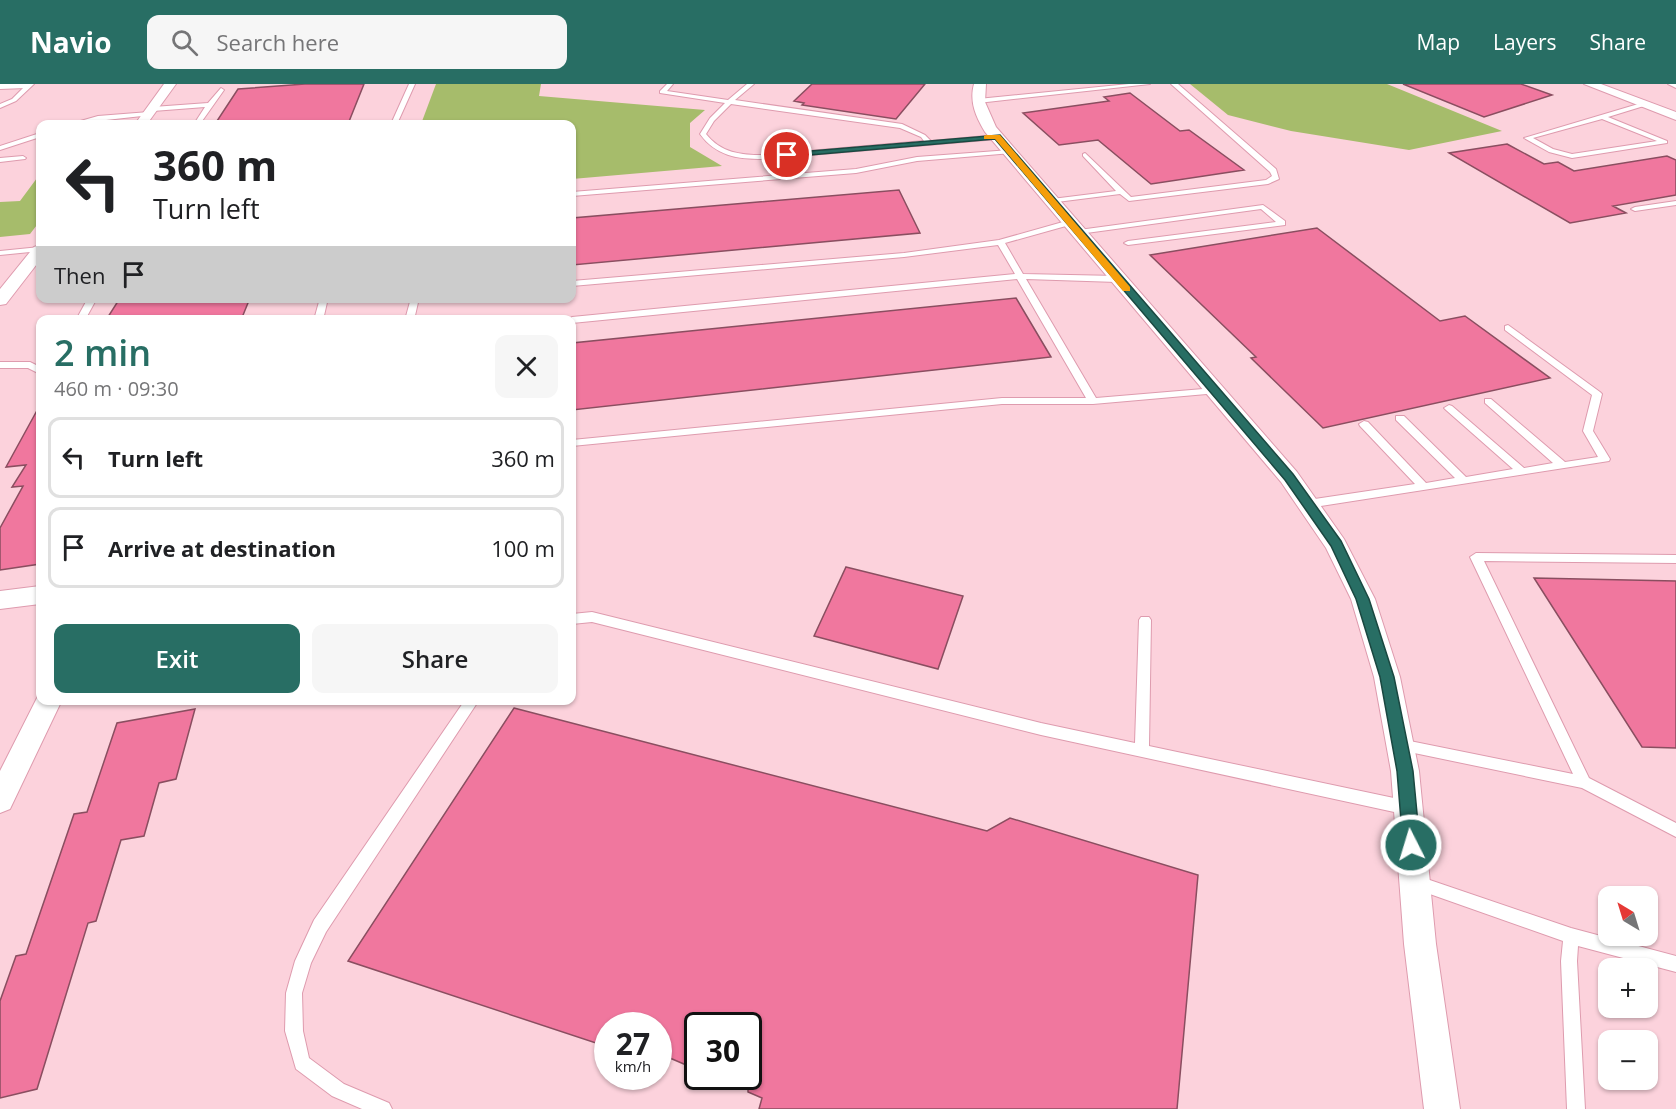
<!DOCTYPE html>
<html lang="en">
<head>
<meta charset="utf-8">
<style>
  body { margin:0; font-family:"Open Sans",sans-serif; background:#f6f6f6; color:#202124; height:100vh; display:flex; flex-direction:column; font-size:22px; white-space:nowrap }
  * { box-sizing:border-box; margin:0 }
  p { font-size:20px; color:#757577 }
  .icon { flex:none; width:33px; height:33px; fill:none; stroke:currentColor; stroke-width:2; stroke-linecap:round; stroke-linejoin:round }
  .map { position:relative; flex:1; overflow:hidden }
  .panel { position:absolute; left:36px; top:231px; width:540px; height:390px; display:flex; flex-direction:column; background:#fff; border-radius:12px; box-shadow:0 2px 4px #0004 }
  .panel>* { flex:none }
  .top-card { position:absolute; left:36px; top:36px; width:540px; height:183px; border-radius:12px; box-shadow:0 2px 4px #0004; background:#fff; color:#202124; overflow:hidden }
  .needle { width:39px; rotate:322deg }
  .controls { position:absolute; left:1598px; top:802px; display:grid; gap:12px }
  .controls a { display:grid; place-items:center; width:60px; height:60px; border-radius:12px; background:#fff; box-shadow:0 2px 4px #0004; font-size:30px }
  .speed { position:absolute; left:594px; top:928px; display:flex; gap:12px; font-size:30px; font-weight:700; text-align:center }
  .speed>* { display:grid; place-content:center; width:78px; height:78px; border-radius:50%; background:#fff; box-shadow:0 2px 4px #0004; line-height:1 }
  .speed small { font-size:15px; font-weight:400 }
  .speed .limit { border:3px solid #111; border-radius:9px; background:#fff; color:#111 }
  .pin { position:absolute; display:grid; place-items:center; width:51px; height:51px; color:#fff; margin:-26px; border:3px solid #fff; border-radius:50%; box-shadow:0 2px 6px #0007 }
  .me { position:absolute; width:66px; margin:-33px; rotate:355deg; stroke-linejoin:round; filter:drop-shadow(0 0 4px #0008) }
  .turn { display:flex; align-items:center; gap:21px; height:126px; padding:0 18px; font-size:27px }
  .turn .icon { width:78px; height:78px; stroke-width:2.5 }
  .turn b { display:block; font-size:42px; line-height:51px }
  .then { display:flex; align-items:center; height:57px; padding:0 18px; background:#0003; gap:12px; font-size:22px }
  .round { display:grid; place-items:center; flex:none; width:63px; height:63px; border-radius:12px; background:#f6f6f6 }
  .headline { display:flex; align-items:center; justify-content:space-between; height:102px; padding:0 18px }
  h1 { font-size:36px; font-weight:600; line-height:45px; color:#286e64 }
  .button { display:flex; gap:12px; margin-top:auto; padding:12px 18px }
  .button a { flex:1; height:69px; border-radius:12px; background:#286e64; color:#fff; font-size:24px; font-weight:600; line-height:69px; text-align:center }
  .button a+a { background:#f6f6f6; color:#202124 }
  ul { padding:0; list-style:none }
  li { display:flex; align-items:center; gap:18px; height:81px; margin:0 12px 9px; padding:0 6px; border:3px solid #e0e0e0; border-radius:12px }
  li div { flex:1 }
  li b { display:block; font-size:22px }
  li em { font-style:normal }
  header { display:flex; align-items:center; gap:36px; box-sizing:border-box; height:84px; padding:0 30px; background:#286e64; color:#fff }
  header strong { font-size:28px }
  nav { display:flex; gap:33px; margin-inline-start:auto; font-size:21px }
  .search { width:420px; height:54px; background:#f6f6f6; display:flex; align-items:center; gap:15px; box-sizing:border-box; padding:0 21px; border-radius:12px; color:#757577; font-size:22px }
  .map>svg:first-child { display:block }
</style>
</head>
<body>
<header>
<strong>Navio</strong>
<div class="search"><svg class="icon" aria-label="search" viewBox="0 0 24 24"><circle cx="10" cy="10" r="6"/><path d="M15 15l6 6"/></svg>Search here</div>
<nav><a>Map</a><a>Layers</a><a>Share</a></nav>
</header>
<div class="map">
<svg width="1676" height="1025" viewBox="0 0 1676 1025">
  <rect width="100%" height="100%" fill="#fcd2dc"/>
  <!-- green -->
  <path fill="#a6bc6b" d="M436,0h105l-2,12 166,14 -15,13v24l32,19 -150,13v-55h-151z
    M1190,0h197l115,47 -93,19 -118,-19 -63,-16z
    M40,90v47l-10,13 -30,3v-35l20,-1z"/>
  <!-- building -->
  <path fill="#f0779e" stroke="#8a4e60" stroke-width="1.5" d="M305,0h59l-16,40h-133l23,-35z
    M812,0h113l-29,35 -94,-14 2,-2 -10,-2z
    M1403,0h118l31,11 -68,22z
    M1130,9l50,38 9,-1 55,40 -93,14 -53,-44 -39,5 -36,-32 86,-12 -5,-4z
    M1507,60l37,20 14,-2 16,9 93,-15 9,4v35l-63,11 13,7 -56,10 -121,-70z
    M899,106l21,43 -348,32v-47z
    M1317,144l123,93 25,-5 85,62 -227,50 -72,-70 5,-1 -106,-102z
    M120,214h130l-9,22h-135z
    M1016,214l35,59 -479,53v-67z
    M40,321v159l-40,6v-42l23,-42 -11,1 14,-22 -20,2z
    M846,483l117,29 -25,73 -124,-33z
    M1534,494l142,3v167l-34,-1z
    M514,624l473,123 23,-13 188,57 -21,234h-418l3,-11 -14,-6v-66h-50v44l-40,-17v-27h-50v21l-260,-86z
    M195,625l-19,70 -17,4 -15,53 -23,4 -25,81 -8,2 -51,166 -37,9v-97l16,-45 10,-2 48,-140 13,-2 30,-89z"/>
  <g fill="none" stroke-linecap="round" stroke-linejoin="round">
    <defs>
      <path id="service" d="M27,0h7l-18,17 -16,7v-4l12,-5z
        M409,0h6l-18,40h-6z
        M667,0h6l-6,7 61,9 19,-16h7l-19,16 167,24 23,11 6,6 66,-6 3,2 -3,2 -234,20c-26,0 -47,-3 -63,-25l10,-16 15,-15 -65,-10v-2zM731,20l169,24 21,9 3,4 -161,14c-22,0 -42,-2 -57,-21l8,-13z
        M1129,0h21l-172,19 -3,-2 3,-2z
        M1171,0h7l98,85 3,10 -11,5 -139,17 -9,-7 -71,9 -1,-2 4,-2 64,-8 -33,-35v-2l2,-1 46,44 135,-17 6,-4 -2,-4z
        M1668,0h8v4z
        M221,4l3,2 -24,34h-6l11,-17 -52,4 -3,-2 3,-2 55,-4z
        M1645,18l3,2 -1,1 -39,12 59,24v2l-95,15 -23,-6 -25,-14zM1602,35l55,22 -85,13 -19,-5 -20,-11z
        M149,28l2,1v2l-81,9 28,-8z
        M40,49v4l-40,13v-4z
        M1010,66l3,2 -1,1 -95,8 -61,12 -284,23v-4l284,-23 61,-12z
        M23,72l3,2 -1,1 -25,3v-4z
        M1676,117v4l-41,6 -4,-2 4,-2z
        M1263,121l22,16v4l-157,20 -4,-2 4,-2 148,-19 -15,-13 -182,25 -4,-2 4,-2z
        M1070,136h3v4l-68,19 18,31 94,2 4,3 -4,3 -91,-3 70,119 119,-10 5,3 -2,2 -125,11h-91l-430,42v-6l430,-42h84l-69,-119 -445,44v-3h-4l4,-3 443,-43 -17,-29 -94,12 -332,29v-5l332,-28 95,-13z
        M40,163v4l-40,4v-4z
        M88,214h9l-12,22h-9z
        M320,214h8l-5,22h-9z
        M411,214h8l-5,22h-9z
        M1508,241l92,67 2,2 -9,37 17,28 -1,2 -301,47 -4,-1 -1,-3 1,-3 4,-1 107,-16 -55,-58 -1,-2 5,-3 4,1 58,61 29,-5 -59,-58v-4h8l62,61 47,-8 -67,-59 -2,-2 5,-3 3,1 72,62 29,-5 -68,-60v-4h6l74,63 33,-5 -15,-26 9,-36 -87,-65v-4z
        M0,278h30l10,5v7l-12,-6h-28z
        M1476,469l200,2v8l-192,-2 105,217 87,45v14l-94,-49 -187,-39 -2,-4 2,-4 5,-2 173,35 -103,-217z
        M592,528l449,111 94,20 4,-123 2,-3h8l2,3 -2,126 259,55 5,2 2,5 -2,5 -5,2 -367,-80 -449,-113 -20,2v-10z
        M465,616h14l-153,232 -15,31 -9,30 1,38 6,27 35,26 45,19 3,6h-30l-30,-13 -36,-27 -11,-38 1,-38 9,-32 19,-41z
        M1415,791l156,53 105,28v16l-98,-26 -1,15 8,148h-18l-6,-148 2,-20 -153,-54 -3,-5 3,-5z"/>
      <path id="minor" d="M0,0h32l-6,4 -26,1z
        M164,0h12l-29,40h-12z
        M974,0h12l-1,18 11,25 301,345 47,67 31,60 25,78 19,94 17,173 24,165h-36l-20,-165 -13,-173 -17,-94 -23,-78 -25,-51 -45,-66 -296,-350c-9,-15 -16,-30 -11,-48z
        M1584,0h17l75,28v8z
        M40,161v15l-34,44 -6,1v-16l34,-42z
        M40,502v18l-40,5v-18z
        M40,608v8h22l-52,109 -10,4v-42z"/>
    </defs>
    <!-- service casing -->
    <use href="#service" stroke="#de9bae" stroke-width="2"/>
    <!-- minor casing -->
    <use href="#minor" stroke="#de9bae" stroke-width="2"/>
    <!-- service -->
    <use href="#service" fill="#fff" fill-rule="evenodd"/>
    <!-- minor -->
    <use href="#minor" fill="#fff" fill-rule="evenodd"/>
  </g>
  <!-- route -->
  <path fill="#286e64" stroke="#1a4841" stroke-width="1.5" d="M1000,51l293,339 48,67 28,58 25,78 19,94 7,74 -3,6 -6,2 -6,-2 -2,-6 -6,-74 -17,-94 -24,-78 -25,-53 -46,-66 -290,-341 -208,18 -4,-2 4,-2z"/>
  <!-- slow -->
  <path fill="#f59e0b" d="M986,51h14l130,152v4h-7l-128,-152h-11v-3z"/>
</svg>
<div class="controls">
<a><svg class="needle" viewBox="-14 -14 28 28"><path d="M0-13l5 13h-10z" fill="#e53935"/><path d="M0 13l5-13h-10z" fill="#757577"/></svg></a>
<a>+</a>
<a>−</a>
</div>
<div class="speed"><div>27<small>km/h</small></div><div class="limit">30</div></div>
<div class="pin" style="left:787px;top:71px;background:#d93025"><svg class="icon" aria-label="arrive" viewBox="0 0 24 24"><path d="M6 21V4h12l-3 4 3 4H6"/></svg></div>
<svg class="me" style="left:1411px;top:761px" viewBox="-20 -20 40 40"><circle r="17" fill="#286e64" stroke="#fff" stroke-width="3"/><path d="M0-11L8 9 0 5-8 9z" fill="#fff"/></svg>
<div class="top-card">
<div class="turn"><svg class="icon" aria-label="left" viewBox="0 0 24 24"><path d="M17 20v-9H6M10 6l-5 5 5 5"/></svg><div><b>360 m</b>Turn left</div></div>
<div class="then">Then<svg class="icon" aria-label="arrive" viewBox="0 0 24 24"><path d="M6 21V4h12l-3 4 3 4H6"/></svg></div>
</div>
<section class="panel">
<div class="headline"><div><h1>2 min</h1><p>460 m · 09:30</p></div><a class="round"><svg class="icon" aria-label="close" viewBox="0 0 24 24"><path d="M6 6l12 12M18 6L6 18"/></svg></a></div>
<ul>
<li><svg class="icon" aria-label="left" viewBox="0 0 24 24"><path d="M17 20v-9H6M10 6l-5 5 5 5"/></svg><div><b>Turn left</b></div><em>360 m</em></li>
<li><svg class="icon" aria-label="arrive" viewBox="0 0 24 24"><path d="M6 21V4h12l-3 4 3 4H6"/></svg><div><b>Arrive at destination</b></div><em>100 m</em></li>
</ul>
<div class="button"><a>Exit</a><a>Share</a></div>
</section>
</div>
</body>
</html>
